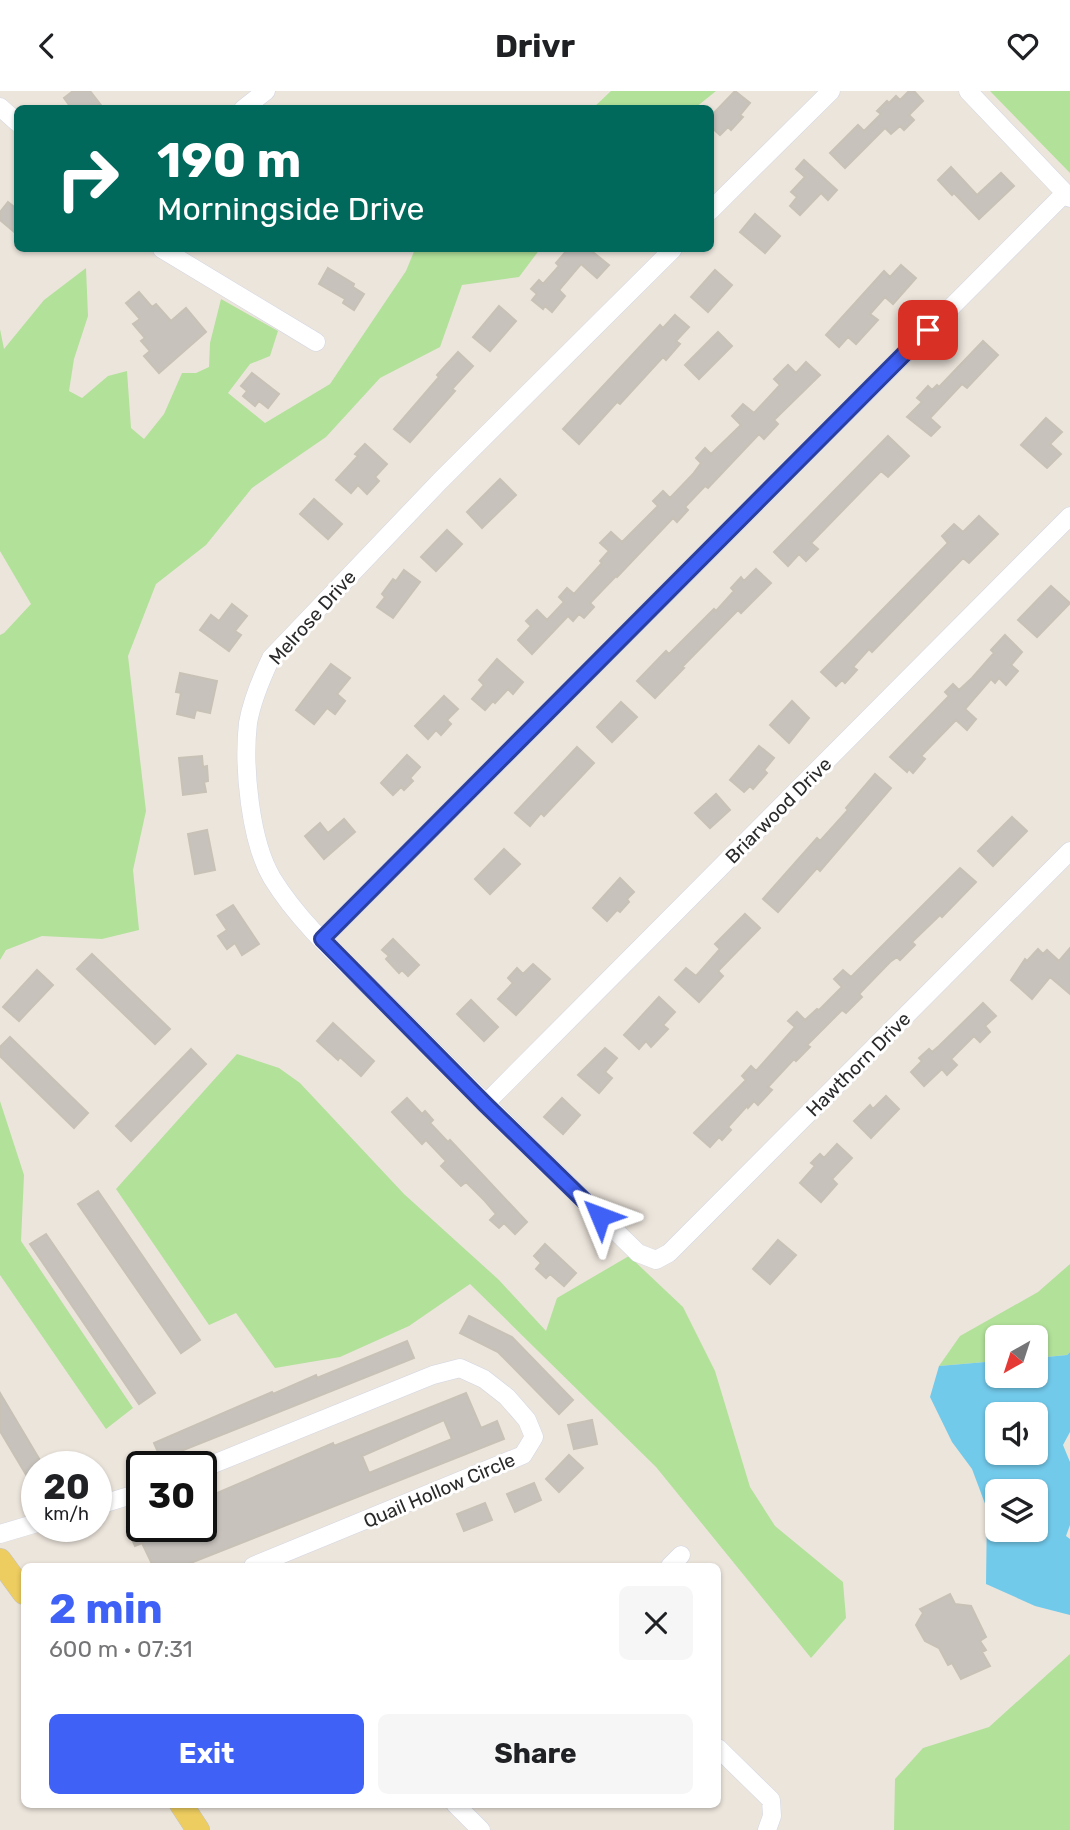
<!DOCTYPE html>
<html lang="en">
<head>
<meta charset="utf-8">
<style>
  body { margin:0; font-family:Rubik,sans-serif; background:#f6f6f6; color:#202124; height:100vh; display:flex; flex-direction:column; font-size:26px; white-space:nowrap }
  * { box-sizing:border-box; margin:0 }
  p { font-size:23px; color:#757577 }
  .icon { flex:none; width:38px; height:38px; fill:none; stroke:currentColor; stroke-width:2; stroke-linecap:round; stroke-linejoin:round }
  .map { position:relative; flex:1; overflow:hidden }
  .drawer { position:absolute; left:21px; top:1472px; width:700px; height:245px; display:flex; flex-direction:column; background:#fff; border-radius:10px; box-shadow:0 2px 5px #0004 }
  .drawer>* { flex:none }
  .hud { position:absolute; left:14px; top:14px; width:700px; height:147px; border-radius:10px; box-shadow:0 2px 5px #0004; background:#00695c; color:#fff; overflow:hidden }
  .needle { width:46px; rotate:219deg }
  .tools { position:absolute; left:985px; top:1234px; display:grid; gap:14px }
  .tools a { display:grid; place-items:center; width:63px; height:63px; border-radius:10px; background:#fff; box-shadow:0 2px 5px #0004; font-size:35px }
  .speed { position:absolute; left:21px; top:1360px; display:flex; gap:14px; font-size:35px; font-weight:700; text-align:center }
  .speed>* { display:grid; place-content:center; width:91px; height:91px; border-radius:50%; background:#fff; box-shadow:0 2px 5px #0004; line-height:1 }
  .speed small { font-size:18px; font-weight:400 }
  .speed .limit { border:4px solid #111; border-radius:10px; background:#fff; color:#111 }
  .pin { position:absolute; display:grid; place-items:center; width:60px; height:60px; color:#fff; margin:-30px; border-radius:14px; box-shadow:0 4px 10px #0006 }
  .me { position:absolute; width:77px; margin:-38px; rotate:314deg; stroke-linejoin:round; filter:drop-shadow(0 0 5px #0008) }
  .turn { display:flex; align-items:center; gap:24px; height:147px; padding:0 28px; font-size:32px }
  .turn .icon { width:91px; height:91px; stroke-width:2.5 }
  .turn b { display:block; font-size:49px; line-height:60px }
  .round { display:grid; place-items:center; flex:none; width:74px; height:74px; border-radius:10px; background:#f6f6f6 }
  .headline { display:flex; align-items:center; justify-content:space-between; height:119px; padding:0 28px }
  h1 { font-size:42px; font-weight:700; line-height:52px; color:#4061f5 }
  .primary-button { display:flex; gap:14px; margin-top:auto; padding:14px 28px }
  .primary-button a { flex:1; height:80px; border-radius:10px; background:#4061f5; color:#fff; font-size:28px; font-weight:700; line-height:80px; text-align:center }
  .primary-button a+a { background:#f6f6f6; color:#202124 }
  header { display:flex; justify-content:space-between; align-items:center; height:91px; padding:0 28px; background:#fff; font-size:32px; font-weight:700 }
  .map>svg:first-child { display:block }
</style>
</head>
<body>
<header><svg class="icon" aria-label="back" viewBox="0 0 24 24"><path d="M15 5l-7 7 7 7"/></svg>Drivr<svg class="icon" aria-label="heart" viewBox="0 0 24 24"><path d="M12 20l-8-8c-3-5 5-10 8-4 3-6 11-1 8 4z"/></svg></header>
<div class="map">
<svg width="1070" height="1739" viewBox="0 0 1070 1739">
  <rect width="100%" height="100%" fill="#ece5dc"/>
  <!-- green -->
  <path fill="#b2e19a" d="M611,0h105l-21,17h-102z
    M990,0h80v82z
    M415,158h125l-21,28 -57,8 -22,62 -60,31 -54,59 -74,51 -46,57 -50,39 -28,72 18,155 -13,59 6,60 -37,9 -60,-3 -36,14 -6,10v-325l4,-2 27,-29 -31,-53v-222l4,20 40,-49 42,-32 2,48 -14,43 -5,32 13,7 26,-22 19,-5 4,57 13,11 20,-25 18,-41h14l13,-6 1,-24 11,-44 57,32 -8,25 -20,8 -22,29 37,30 65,-39 76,-113z
    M237,963l42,14 21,15 104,111 95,86 47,51 11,-33 72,-42 54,51 32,64 35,116 25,39 68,56 3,36 -35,40 -155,-191 -186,-183 -61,42 -69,31 -65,11 -39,-55 -27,12 -93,-136z
    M0,1010l24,74 -3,66 112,167 -27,21 -106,-154z
    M1070,1173v88l-3,3 -31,3v-21h-38l-1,24 -58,5 21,-30 78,-44z
    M1070,1563v176h-176l1,-51 28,-31 66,-21z"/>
  <!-- water -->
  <path fill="#72caeb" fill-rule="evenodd" d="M1070,1261v80l-7,13 7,17v63l-4,11 4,3v76l-35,-9 -49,-22 1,-75 -15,-40 -20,-27 -22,-45 9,-31 58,-5 1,14h38v-17l31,-3zM998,1323h38v39h-38zM998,1400h38v38h-38z"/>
  <!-- building -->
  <path fill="#c7c2bc" stroke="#c7c1b6" stroke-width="2" fill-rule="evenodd" d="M73,0h17l14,18h-32l-8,-11z
    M735,0l15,12 -10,12 3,2 -12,13 -3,-3 -8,8 -10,-9v-9z
    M909,0h5l9,10 -14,14 5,5 -10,10 -4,-4 -9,8 -6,-6 -40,40 -15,-15 28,-28 6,6 17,-17 -4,-3 10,-10 2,2 7,-7 4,4z
    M804,69l33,30 -9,10 -7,-7 -21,22 -10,-9 7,-9 -6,-5 14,-15 -9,-8z
    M951,76l26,28 24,-22 13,13 -35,33 -25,-26 -2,2 -14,-15z
    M8,111l10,8v25l-18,-15v-8z
    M755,123l25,22 -15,17 -25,-21z
    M568,158h21l20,16 -12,13 -16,-14 -22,26 6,6 -13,16 -7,-6 -2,3 -11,-9 5,-6 -6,-5 8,-9 4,4 16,-18 -3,-3z
    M901,174l15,13 -23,26 -8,-7 -15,17 8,6 -22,24 -8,-7 -9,10 -13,-12 58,-64 6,6z
    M328,177l26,16 -1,3 11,7 -10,16 -11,-7 2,-4 -26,-15z
    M715,179l17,15 -24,27 -17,-15z
    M139,201l13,15 4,-3 15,17 15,-13 20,24 -47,41 -15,-17 6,-5 -9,-10 4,-3 -12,-14 7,-5 -14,-16z
    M499,215l17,15 -26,30 -17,-14z
    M675,224l14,12 -13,14 4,3 -14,16 -3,-3 -43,47 -3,-2 -38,42 -16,-15 97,-104 3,3z
    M718,241l14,14 -33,33 -14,-14z
    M983,250l15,14 -31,33 -5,-4 -32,34 10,9 -9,9 -24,-19 15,-15 -5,-4 11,-12 4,4 5,-5 2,2z
    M458,261l15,14 -21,23 3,2 -45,51 -16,-13 45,-52 -2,-2z
    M806,271l14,13 -46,45 4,4 -14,15 -5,-5 -51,54 -3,-2 -20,21 3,3 -11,12 -4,-4 -56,59 -1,-1 -26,27 4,4 -10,11 -5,-4 -6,7 -5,-5 -36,38 -14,-14 13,-14 -5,-5 11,-11 10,10 17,-18 -5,-5 8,-9 7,6 28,-31 -2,-2 9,-10 -9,-8 11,-11 11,10 36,-36 -5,-5 10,-10 7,7 23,-24 8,-11 -5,-5 9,-10 6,6 30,-29 -9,-9 11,-12 11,9 26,-28 -6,-6 14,-14 8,8z
    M252,282l27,21 -11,14 -9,-7 -4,5 -12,-10 4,-5 -6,-5z
    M1046,327l16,14 -12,12 11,10 -14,14 -26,-23z
    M888,345l21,20 -21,21 -7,-6 -70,72 7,6 -12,12 -7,-7 -11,12 -14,-14z
    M365,353l22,20 -12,13 4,4 -12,13 -9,-9 -7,8 -15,-13 22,-24 -3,-2z
    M500,388l16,16 -34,33 -15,-16z
    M314,408l28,25 -14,15 -28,-25z
    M979,425l19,18 -29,29 -6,-5 -91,94 -3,-3 -16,18 4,3 -12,13 -3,-3 -6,6 -15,-14 127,-129 -6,-7 12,-12 9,8z
    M447,439l15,14 -26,27 -15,-14z
    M756,478l15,14 -30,30 -3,-3 -56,57 2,1 -29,30 -18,-17 29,-30 3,3 45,-45 2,2 18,-20 -3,-3 10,-11 3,4z
    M404,479l16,12 -27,36 -16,-11 8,-10 -3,-3 11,-15 3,2z
    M1051,495l19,17 -33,34 -19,-17z
    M232,513l15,12 -12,15 6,4 -12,16 -29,-21 11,-15 8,6z
    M1005,544l17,17 -11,13 7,6 -12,14 -7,-7 -4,5 -4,-4 -26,30 11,10 -9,11 -11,-10 -35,36 4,3 -12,14 -4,-4 -2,3 -17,-15 59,-61 -4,-4 8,-8 6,6 13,-12 22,-25 -3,-3z
    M497,568l26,23 -10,12 -5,-5 -13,14 -2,-2 -8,9 -13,-11 12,-14 -5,-5z
    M331,573l19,14 -13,16 8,7 -10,13 -8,-6 -13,16 -18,-14z
    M180,582l37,8 -7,32 -14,-3 -2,8 -17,-4 4,-21 -5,-1z
    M444,605l14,13 -11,11 4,4 -10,11 -5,-5 -8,9 -13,-13z
    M792,610l17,17 -20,25 -19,-18z
    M621,611l16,15 -25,25 -15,-15z
    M759,655l15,12 -10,12 3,3 -14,16 -3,-3 -6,6 -14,-12z
    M577,656l17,16 -50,53 -3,-3 -11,13 -15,-13z
    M407,664l13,12 -10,11 3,3 -9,9 -3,-3 -8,8 -12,-12z
    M202,665l1,11 4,-1 1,15 -4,1 2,10 -23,3 -4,-37z
    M875,683l16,14 -71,83 -3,-3 -39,44 -15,-13 54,-61 3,3 28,-31 -2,-2z
    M716,703l14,16 -20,18 -15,-15z
    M1012,726l15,14 -34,35 -15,-15z
    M344,728l11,13 -31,27 -19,-23 15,-13 8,10z
    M207,739l8,40 -20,4 -7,-40z
    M504,758l16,15 -30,30 -15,-15z
    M960,777l16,14 -34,35 -2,-2 -28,27 3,3 -15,15 -3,-3 -7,5 -31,32 3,3 -16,16 -4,-3 -35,35 3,2 -14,14 -2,-2 -26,28 4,3 -14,15 -4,-4 -6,7 -1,-2 -19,21 3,3 -9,10 -3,-3 -9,10 -16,-14 52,-53 -4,-4 9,-10 5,5 39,-44 -7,-6 9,-9 8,8 12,-11 2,1 23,-23 -8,-8 9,-9 8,7z
    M620,787l14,14 -7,7 2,3 -9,10 -3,-2 -10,11 -14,-13z
    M233,814l26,39 -17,11 -7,-12 -8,6 -9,-13 9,-6 -10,-15z
    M745,823l15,14 -42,43 5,5 -24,26 -24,-22 11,-12 10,8 24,-27 -5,-5z
    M393,848l26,26 -11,11 -6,-6 -3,3 -13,-14 3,-3 -7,-6z
    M1070,857v46l-20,-17 -18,22 -21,-19 14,-21 2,2 11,-12 5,5 4,-4 12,11z
    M92,863l78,75 -15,15 -78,-75z
    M533,873l17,15 -34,36 -18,-16 15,-16 -5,-5 9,-10 6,6z
    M37,879l16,15 -34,36 -16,-14z
    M659,906l16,15 -12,13 5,4 -17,18 -5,-6 -7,8 -15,-14z
    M471,909l27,27 -14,14 -27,-27z
    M983,912l13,13 -11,10 5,6 -10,10 -6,-6 -23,23 6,6 -10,10 -5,-6 -18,17 -13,-14 11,-11 -3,-3 10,-9 3,3 7,-6z
    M333,932l41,38 -13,15 -21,-19 -2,3 -21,-19z
    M10,946l78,76 -14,15 -74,-72v-9z
    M605,957l12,10 -12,14 7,6 -13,15 -21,-18z
    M191,958l15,15 -75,77 -15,-15z
    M886,1005l13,13 -28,29 -17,-17 16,-16 3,4z
    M407,1007l15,16 3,-3 8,9 -3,3 18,19 2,-2 77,82 -12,12 -11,-11 -5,5 -9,-8 6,-6 -11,-13 -19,-19 -5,4 -20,-20 5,-5 -20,-21 -4,4 -30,-32z
    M562,1007l18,17 -17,19 -19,-17z
    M837,1053l15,14 -20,21 5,5 -16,18 -21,-19 15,-17 -4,-3 9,-9 4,4z
    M98,1100l102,149 -19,13 -103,-149z
    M46,1143l109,159 -16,11 -109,-160z
    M778,1149l18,15 -26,29 -17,-15z
    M545,1153l31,29 -12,13 -14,-12 -4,4 -10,-9 5,-6 -7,-7z
    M469,1225l43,21 61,63 -14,14 -61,-62 -38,-19z
    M407,1250l7,17 -253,101 -7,-16 118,-51 1,2 43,-19 1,3z
    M0,1302l44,74h-7v26l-37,-62z
    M466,1302l15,35 16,-7 7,18 -321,127h-30l-11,-23 -7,3 -8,-18 15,-6v4h59v-26l132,-57 1,3zM444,1329l8,19 -83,34 -7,-17z
    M592,1329l5,24 -23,5 -6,-24z
    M569,1364l14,13 -24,24 -13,-13z
    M534,1392l7,17 -26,12 -8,-18z
    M485,1412l7,17 -28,11 -7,-17z
    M950,1503l5,10 16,2 15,31 -6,4 6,9 -4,2 8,14 -29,13 -9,-16 -4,2 -9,-17 -14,-7 -9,-16 7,-12 -3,-4z"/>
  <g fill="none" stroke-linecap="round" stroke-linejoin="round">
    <defs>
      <path id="minor" d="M968,0l102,107
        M0,16l18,16
        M243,18l23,-18
        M710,120l121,-120
        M162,158l154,93
        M673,158l-233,232 -169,177c-10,21 -19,42 -23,65 -5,43 2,118 24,155 30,49 78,89 118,129 82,83 165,165 248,246l18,7 13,-7 401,-402
        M322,848l743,-746
        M485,1013l585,-588
        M201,1378l232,-94 27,-7 24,11 23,18 20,23 7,17 -11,18 -270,111
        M96,1415l46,-14
        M0,1443l37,-11
        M670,1475l11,-11
        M718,1657l53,52 1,16 -5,14
        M455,1713l26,26"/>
      <path id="major" d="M0,1469l24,33
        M181,1713l17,26"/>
    </defs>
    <!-- minor casing -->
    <use href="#minor" stroke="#d2d5e2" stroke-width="19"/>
    <!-- major casing -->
    <use href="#major" stroke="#c3c3c3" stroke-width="24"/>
    <!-- minor -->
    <use href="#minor" stroke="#fff" stroke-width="18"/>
    <!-- major -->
    <use href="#major" stroke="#edcd60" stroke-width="23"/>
  </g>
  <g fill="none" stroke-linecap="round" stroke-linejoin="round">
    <defs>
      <path id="route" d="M600,1125l-115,-112 -163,-165 606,-609"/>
    </defs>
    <!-- route casing -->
    <use href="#route" stroke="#2a3f9f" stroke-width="18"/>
    <!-- route -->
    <use href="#route" stroke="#4061f5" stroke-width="12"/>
  </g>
  <g text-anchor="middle" stroke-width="6" stroke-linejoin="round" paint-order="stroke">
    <!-- street labels -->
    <g font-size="19" fill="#2a2a2a" stroke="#fff">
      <text transform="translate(312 526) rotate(-48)" y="7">Melrose Drive</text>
      <text transform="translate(778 719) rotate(-45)" y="7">Briarwood Drive</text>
      <text transform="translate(858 973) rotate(-45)" y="7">Hawthorn Drive</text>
      <text transform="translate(439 1399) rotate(-23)" y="7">Quail Hollow Circle</text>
    </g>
  </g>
</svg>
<div class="tools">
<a><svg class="needle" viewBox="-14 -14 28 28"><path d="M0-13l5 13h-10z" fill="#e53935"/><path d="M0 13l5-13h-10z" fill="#757577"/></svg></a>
<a><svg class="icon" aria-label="sound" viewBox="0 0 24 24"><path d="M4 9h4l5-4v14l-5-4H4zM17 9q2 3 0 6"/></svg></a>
<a><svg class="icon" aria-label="layers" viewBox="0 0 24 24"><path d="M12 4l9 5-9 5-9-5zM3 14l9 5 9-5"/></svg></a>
</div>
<div class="speed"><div>20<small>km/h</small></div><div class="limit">30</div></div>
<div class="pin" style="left:928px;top:239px;background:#d93025"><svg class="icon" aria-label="arrive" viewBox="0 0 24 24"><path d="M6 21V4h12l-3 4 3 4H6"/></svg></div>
<svg class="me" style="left:600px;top:1125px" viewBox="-20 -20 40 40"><path d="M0-17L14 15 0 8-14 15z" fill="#4061f5" stroke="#fff" stroke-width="4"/></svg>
<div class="hud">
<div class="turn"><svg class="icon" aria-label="right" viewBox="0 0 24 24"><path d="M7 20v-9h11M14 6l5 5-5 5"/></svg><div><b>190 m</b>Morningside Drive</div></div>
</div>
<section class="drawer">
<div class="headline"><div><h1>2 min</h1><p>600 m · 07:31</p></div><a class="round"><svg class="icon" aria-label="close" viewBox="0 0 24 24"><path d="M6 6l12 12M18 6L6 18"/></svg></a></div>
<div class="primary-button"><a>Exit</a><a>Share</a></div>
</section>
</div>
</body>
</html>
